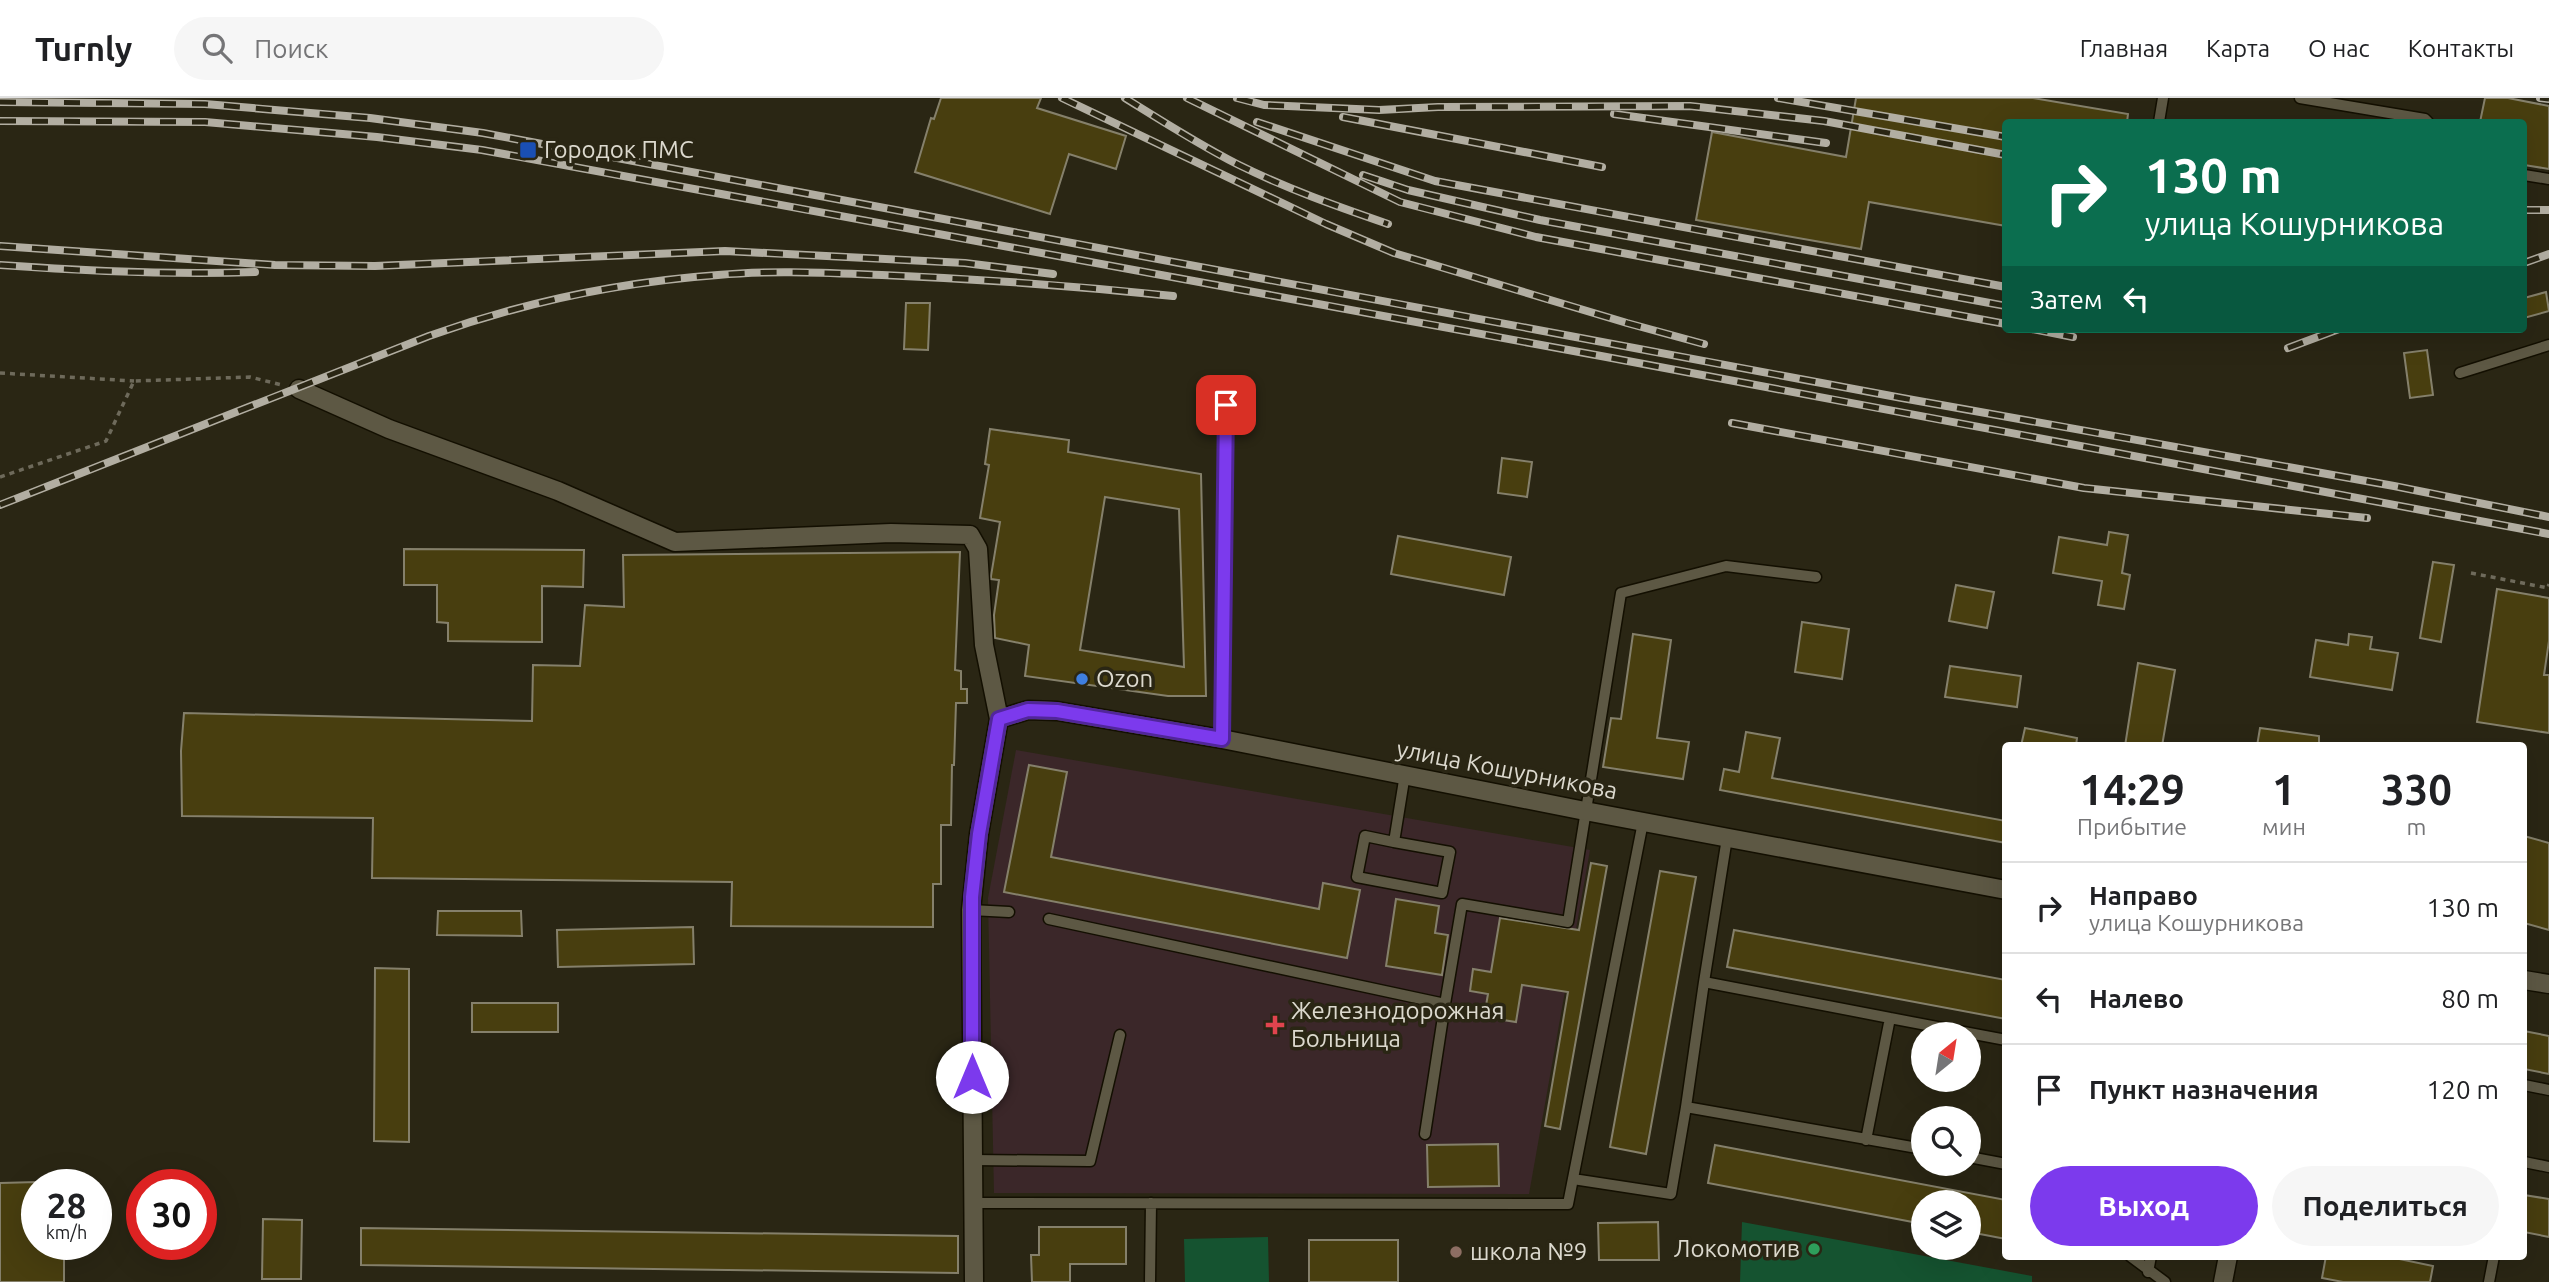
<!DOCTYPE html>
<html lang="ru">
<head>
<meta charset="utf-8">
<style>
  body { margin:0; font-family:Ubuntu,sans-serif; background:#f6f6f6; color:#202124; height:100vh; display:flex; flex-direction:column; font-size:26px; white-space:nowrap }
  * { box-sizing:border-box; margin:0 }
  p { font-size:23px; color:#757577 }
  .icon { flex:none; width:38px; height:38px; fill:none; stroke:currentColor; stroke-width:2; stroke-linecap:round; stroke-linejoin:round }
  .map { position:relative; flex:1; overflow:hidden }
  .panel { position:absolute; left:2002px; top:644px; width:525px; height:518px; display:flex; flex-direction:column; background:#fff; border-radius:7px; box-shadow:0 7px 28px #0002 }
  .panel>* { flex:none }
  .top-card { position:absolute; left:2002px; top:21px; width:525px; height:214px; border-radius:7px; box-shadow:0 7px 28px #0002; background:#0b6e4f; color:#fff; overflow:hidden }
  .needle { width:46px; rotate:30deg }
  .fabs { position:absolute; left:1911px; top:924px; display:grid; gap:14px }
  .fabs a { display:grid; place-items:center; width:70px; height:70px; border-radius:50%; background:#fff; box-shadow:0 7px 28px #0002; font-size:35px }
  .speed { position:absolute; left:21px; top:1071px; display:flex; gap:14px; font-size:35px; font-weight:700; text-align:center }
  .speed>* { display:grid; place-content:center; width:91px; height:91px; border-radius:50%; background:#fff; box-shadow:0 7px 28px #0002; line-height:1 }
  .speed small { font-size:18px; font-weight:400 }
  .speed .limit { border:10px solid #d22; background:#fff; color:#111 }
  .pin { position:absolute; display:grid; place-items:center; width:60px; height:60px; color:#fff; margin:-30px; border-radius:14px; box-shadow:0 4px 10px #0006 }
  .me { position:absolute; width:77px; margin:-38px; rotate:0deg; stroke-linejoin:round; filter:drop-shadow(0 0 5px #0008) }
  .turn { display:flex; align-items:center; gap:24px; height:147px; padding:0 28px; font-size:32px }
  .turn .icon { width:91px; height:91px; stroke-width:2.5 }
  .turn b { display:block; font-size:49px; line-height:60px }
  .then { display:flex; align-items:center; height:66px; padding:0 28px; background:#0003; gap:14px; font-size:26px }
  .eta { display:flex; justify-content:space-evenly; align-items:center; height:119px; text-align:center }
  .eta b { font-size:42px; font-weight:600; line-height:49px }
  .action { display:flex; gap:14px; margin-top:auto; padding:14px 28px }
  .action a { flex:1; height:80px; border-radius:42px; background:#7c3aed; color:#fff; font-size:28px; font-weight:600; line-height:80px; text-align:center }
  .action a+a { background:#f6f6f6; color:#202124 }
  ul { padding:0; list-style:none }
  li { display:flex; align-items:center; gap:21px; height:91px; padding:0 28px; border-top:2px solid #e0e0e0 }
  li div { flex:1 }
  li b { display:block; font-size:26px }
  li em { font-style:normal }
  header { display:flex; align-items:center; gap:42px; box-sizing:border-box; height:98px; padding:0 35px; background:#fff; border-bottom:2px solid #e0e0e0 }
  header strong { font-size:33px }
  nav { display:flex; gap:38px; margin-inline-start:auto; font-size:24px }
  .search { width:490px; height:63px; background:#f6f6f6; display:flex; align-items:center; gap:18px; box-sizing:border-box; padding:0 24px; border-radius:38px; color:#757577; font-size:26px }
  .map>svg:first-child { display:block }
</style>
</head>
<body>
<header>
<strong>Turnly</strong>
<div class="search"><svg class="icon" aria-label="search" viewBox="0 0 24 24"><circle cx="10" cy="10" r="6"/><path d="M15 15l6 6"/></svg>Поиск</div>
<nav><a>Главная</a><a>Карта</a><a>О нас</a><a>Контакты</a></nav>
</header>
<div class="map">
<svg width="2549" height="1184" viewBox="0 0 2549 1184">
  <rect width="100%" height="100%" fill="#2a2614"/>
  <!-- medical -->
  <path fill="#3b2729" d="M1016,652l574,100 -61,344 -535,-1 -6,-295z"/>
  <!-- green -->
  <path fill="#155330" d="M1742,1124l290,54v6h-292z
    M1268,1139l1,45h-84l-1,-43z"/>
  <!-- building -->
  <path fill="#483e0f" stroke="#85806b" stroke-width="2" fill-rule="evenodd" d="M941,0h100l-4,10 89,28 -10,33 -47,-15 -19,60 -135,-42 16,-54 3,1z
    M1856,0h177l95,16 -1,8h-121v104l-137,-24 -8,47 -165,-29 16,-88 134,25z
    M2485,0h23l41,8v63l-25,-4v-43h-44z
    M2546,194l3,19 -25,7v-20z
    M906,205h24l-2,47 -24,-1z
    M2427,252l6,45 -23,3 -6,-45z
    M990,331l79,11 -1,12 133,22 5,222h-38l-143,-20 4,-31 -34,-7 -1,-23 5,-35 -8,-1v-3l9,-54 -20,-4 9,-53 -4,-1zM1105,399l74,12 5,158 -104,-17z
    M1502,360l30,4 -5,35 -29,-4z
    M2109,434l19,3 -6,38 8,2 -6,34 -26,-4 4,-24 -49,-8 6,-36 48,8z
    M1398,438l113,21 -7,38 -113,-21z
    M404,451l180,1 -1,37 -41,-1v56l-94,-1v-18l-11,-1v-37h-33z
    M960,454l-5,118 6,1v18h6v14h-11l-2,62h-2l-1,60h-10v59h-8v43l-202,-1 1,-44 -360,-4 1,-60 -191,-2 -1,-65 3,-38 348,8 1,-56 47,1 5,-61 39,2 -1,-52z
    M2433,464l21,3 -13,77 -21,-4z
    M1956,487l38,7 -7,36 -38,-7z
    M2497,491l52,9v43l-5,34h5v58l-72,-11z
    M1802,524l47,7 -7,50 -47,-7z
    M1633,536l38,6 -14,98 32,4 -6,37 -80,-12 8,-49 10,1z
    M2349,536l23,3 -2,12 28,4 -6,37 -82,-13 6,-37 32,5z
    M2138,565l37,7 -13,76h-37z
    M1950,568l71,10 -4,31 -72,-10z
    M2025,630l52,10 -1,8h-55z
    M2260,630l59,8v10h-62z
    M1746,634l34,6 -8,40 234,43v22l-286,-53 4,-21 15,3z
    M1029,667l38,7 -16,85 268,52 4,-26 37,7 -13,68 -343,-66z
    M2524,738l25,7v87l-25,-7z
    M1591,765l16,3 -47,263 -15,-3 23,-134 -46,-7 -6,37 -32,-5 4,-23 -18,-3 3,-22 18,3 9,-54 79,12z
    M1660,773l36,6 -50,277 -36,-7z
    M1396,801l43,7 -4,27 13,2 -6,40 -56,-9z
    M438,813h83l1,25 -85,-1z
    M693,829l1,37 -136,3 -1,-37z
    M1734,832l272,50v39l-279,-52z
    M375,870l34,1v173l-35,-1z
    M472,905h86v29h-86z
    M2524,933l25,5v38l-25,-5z
    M1498,1046l1,42 -71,1 -1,-42z
    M1715,1047l291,55v39l-37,-7v-30h-46v22l-215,-41z
    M37,1084v62h27v38h-64v-99z
    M2524,1097l25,4v38l-25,-5z
    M263,1121l39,1 -1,59h-39z
    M1658,1124l1,38h-60l-1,-37z
    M1039,1129h87v37h-56v18h-38l-1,-27h8z
    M361,1130l597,8v37l-597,-8z
    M1309,1142h89v42h-89z
    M2326,1158h59l48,10 -3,16h-87l-21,-4z"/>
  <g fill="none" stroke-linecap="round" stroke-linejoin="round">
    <defs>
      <path id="lane" d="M2300,0l125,21 3,3
        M2159,24l4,-24
        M2524,77l25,4
        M2460,275l89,-28
        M1222,641l4,-334
        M1727,740l-23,144 186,36 -24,122
        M1394,744l56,10 -8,41 -85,-16 8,-41 29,6 11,-68
        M971,812l38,2
        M1049,821l396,85 17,-100 106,18 53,-329 105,-27 90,11
        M1890,920l116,22
        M2524,987l25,5
        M1686,1009l18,-125
        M1425,1036l20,-130
        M1969,1059l37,7
        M973,1062l117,1 30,-126
        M2524,1064l25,5
        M1573,1081l98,15 15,-87 237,42
        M973,1105l595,1 75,-382
        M2130,1158l35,26
        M2148,1174l3,-16
        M1150,1184l1,-79
        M2489,1184l5,-26"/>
      <path id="street" d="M299,291l90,40 169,62 117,51 216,-9 79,2 8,14 6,96 15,74 -20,115 -8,76 3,372
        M999,621l29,-9 29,1 165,28 363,72 421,79
        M2524,882l25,4
        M2223,1184l5,-26"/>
    </defs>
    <!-- lane casing -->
    <use href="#lane" stroke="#130f01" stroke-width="13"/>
    <!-- street casing -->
    <use href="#street" stroke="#130f01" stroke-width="21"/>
    <!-- path -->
    <path stroke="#6e6a5b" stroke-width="3.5" stroke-dasharray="5 5" stroke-linecap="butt" d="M0,275l134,8
      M0,379l106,-36 28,-60 116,-4 32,8
      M2471,475l77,15 1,-4"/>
    <!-- lane -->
    <use href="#lane" stroke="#5d5844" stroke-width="10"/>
    <!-- street -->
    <use href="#street" stroke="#5d5844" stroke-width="18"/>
    <defs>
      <path id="rail" d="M1062,0l264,126 68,29 233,70 77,21
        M1125,0c37,23 73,46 112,66 48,24 99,42 151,60
        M1187,0l213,104 136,35 470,87
        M1237,0l27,7 115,5 59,-3 252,-1 134,15 182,34
        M1778,0l228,39
        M2540,0l9,1
        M0,4l205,2 165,14 113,15 1419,265 492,88 155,31
        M1614,16l212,29
        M1343,19l259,50
        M0,23l205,1 172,15 105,13 1119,206 948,178
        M1257,24l178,59 571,106
        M1363,77l45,15 132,30 466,86
        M2524,112h25
        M0,148l275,19 100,1 350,-15 240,12 88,11
        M2524,165l25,-9
        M0,167c85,6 170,10 255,7
        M2032,231l41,8
        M2288,250l51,-19
        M1732,325l352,65 283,30
        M0,407l429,-169c92,-33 191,-54 289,-61 55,-5 109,-2 164,0 97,4 194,11 291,21"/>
    </defs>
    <!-- rail casing -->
    <use href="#rail" stroke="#b2aea2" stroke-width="8"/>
    <!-- rail -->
    <use href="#rail" stroke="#2a2614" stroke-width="5" stroke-dasharray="16" stroke-linecap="butt"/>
  </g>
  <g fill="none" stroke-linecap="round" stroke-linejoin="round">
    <defs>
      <path id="route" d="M972,979v-180l7,-63 20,-115 29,-9 29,1 165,28 4,-334"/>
    </defs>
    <!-- route casing -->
    <use href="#route" stroke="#51269a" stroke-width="18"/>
    <!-- route -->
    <use href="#route" stroke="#7c3aed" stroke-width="12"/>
  </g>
  <!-- markers -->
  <rect fill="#1a4fb4" stroke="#2a2614" stroke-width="2.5" x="519" y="43" width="18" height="18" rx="3.5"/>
  <circle fill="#3f7fe0" stroke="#2a2614" stroke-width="2.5" cx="1082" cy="581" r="7"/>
  <path fill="#e0444e" stroke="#2a2614" stroke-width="2.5" d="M1271.5 916.5h7v7h7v7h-7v7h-7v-7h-7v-7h7z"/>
  <circle fill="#2e9e5b" stroke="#2a2614" stroke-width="2.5" cx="1814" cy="1151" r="7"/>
  <circle fill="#8d6e63" stroke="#2a2614" stroke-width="2.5" cx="1456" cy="1154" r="7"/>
  <g text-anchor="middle" stroke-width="7" stroke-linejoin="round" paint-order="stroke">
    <!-- poi labels -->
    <g font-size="24" fill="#dcd9ce" stroke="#2a2614" text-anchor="start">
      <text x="544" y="60">Городок ПМС</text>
      <text x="1096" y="589">Ozon</text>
      <text x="1291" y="921">Железнодорожная<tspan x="1291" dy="28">Больница</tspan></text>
      <text x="1800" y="1159" text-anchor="end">Локомотив</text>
      <text x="1470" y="1162">школа №9</text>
    </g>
    <!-- street labels -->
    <g font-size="24" fill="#dcd9ce" stroke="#2a2614">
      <text transform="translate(1507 672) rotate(11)" y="8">улица Кошурникова</text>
    </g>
  </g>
</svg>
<div class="fabs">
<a><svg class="needle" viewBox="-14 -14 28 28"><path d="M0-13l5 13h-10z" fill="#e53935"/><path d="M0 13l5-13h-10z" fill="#757577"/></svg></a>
<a><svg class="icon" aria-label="search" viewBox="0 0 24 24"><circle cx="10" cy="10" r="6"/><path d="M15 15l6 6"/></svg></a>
<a><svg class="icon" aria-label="layers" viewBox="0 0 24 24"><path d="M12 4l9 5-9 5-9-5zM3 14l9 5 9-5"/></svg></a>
</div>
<div class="speed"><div>28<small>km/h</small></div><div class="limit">30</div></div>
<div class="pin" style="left:1226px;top:307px;background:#d93025"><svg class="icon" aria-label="arrive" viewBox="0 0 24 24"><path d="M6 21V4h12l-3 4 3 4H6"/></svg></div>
<svg class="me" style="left:972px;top:979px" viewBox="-20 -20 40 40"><circle r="19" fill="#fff"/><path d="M0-13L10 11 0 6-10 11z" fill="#7c3aed"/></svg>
<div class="top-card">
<div class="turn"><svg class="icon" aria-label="right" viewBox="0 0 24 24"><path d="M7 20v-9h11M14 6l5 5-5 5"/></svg><div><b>130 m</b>улица Кошурникова</div></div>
<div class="then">Затем<svg class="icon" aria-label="left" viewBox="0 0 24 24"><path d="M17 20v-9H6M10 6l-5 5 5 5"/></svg></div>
</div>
<section class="panel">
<div class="eta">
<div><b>14:29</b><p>Прибытие</p></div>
<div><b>1</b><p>мин</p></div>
<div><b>330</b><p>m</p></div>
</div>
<ul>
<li><svg class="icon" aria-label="right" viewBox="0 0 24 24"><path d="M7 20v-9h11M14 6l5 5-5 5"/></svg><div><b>Направо</b><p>улица Кошурникова</p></div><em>130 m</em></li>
<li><svg class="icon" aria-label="left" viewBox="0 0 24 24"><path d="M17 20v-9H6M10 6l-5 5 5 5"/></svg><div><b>Налево</b></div><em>80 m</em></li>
<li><svg class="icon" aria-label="arrive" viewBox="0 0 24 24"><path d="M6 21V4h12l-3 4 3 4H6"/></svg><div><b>Пункт назначения</b></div><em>120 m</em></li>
</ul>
<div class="action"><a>Выход</a><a>Поделиться</a></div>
</section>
</div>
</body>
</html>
